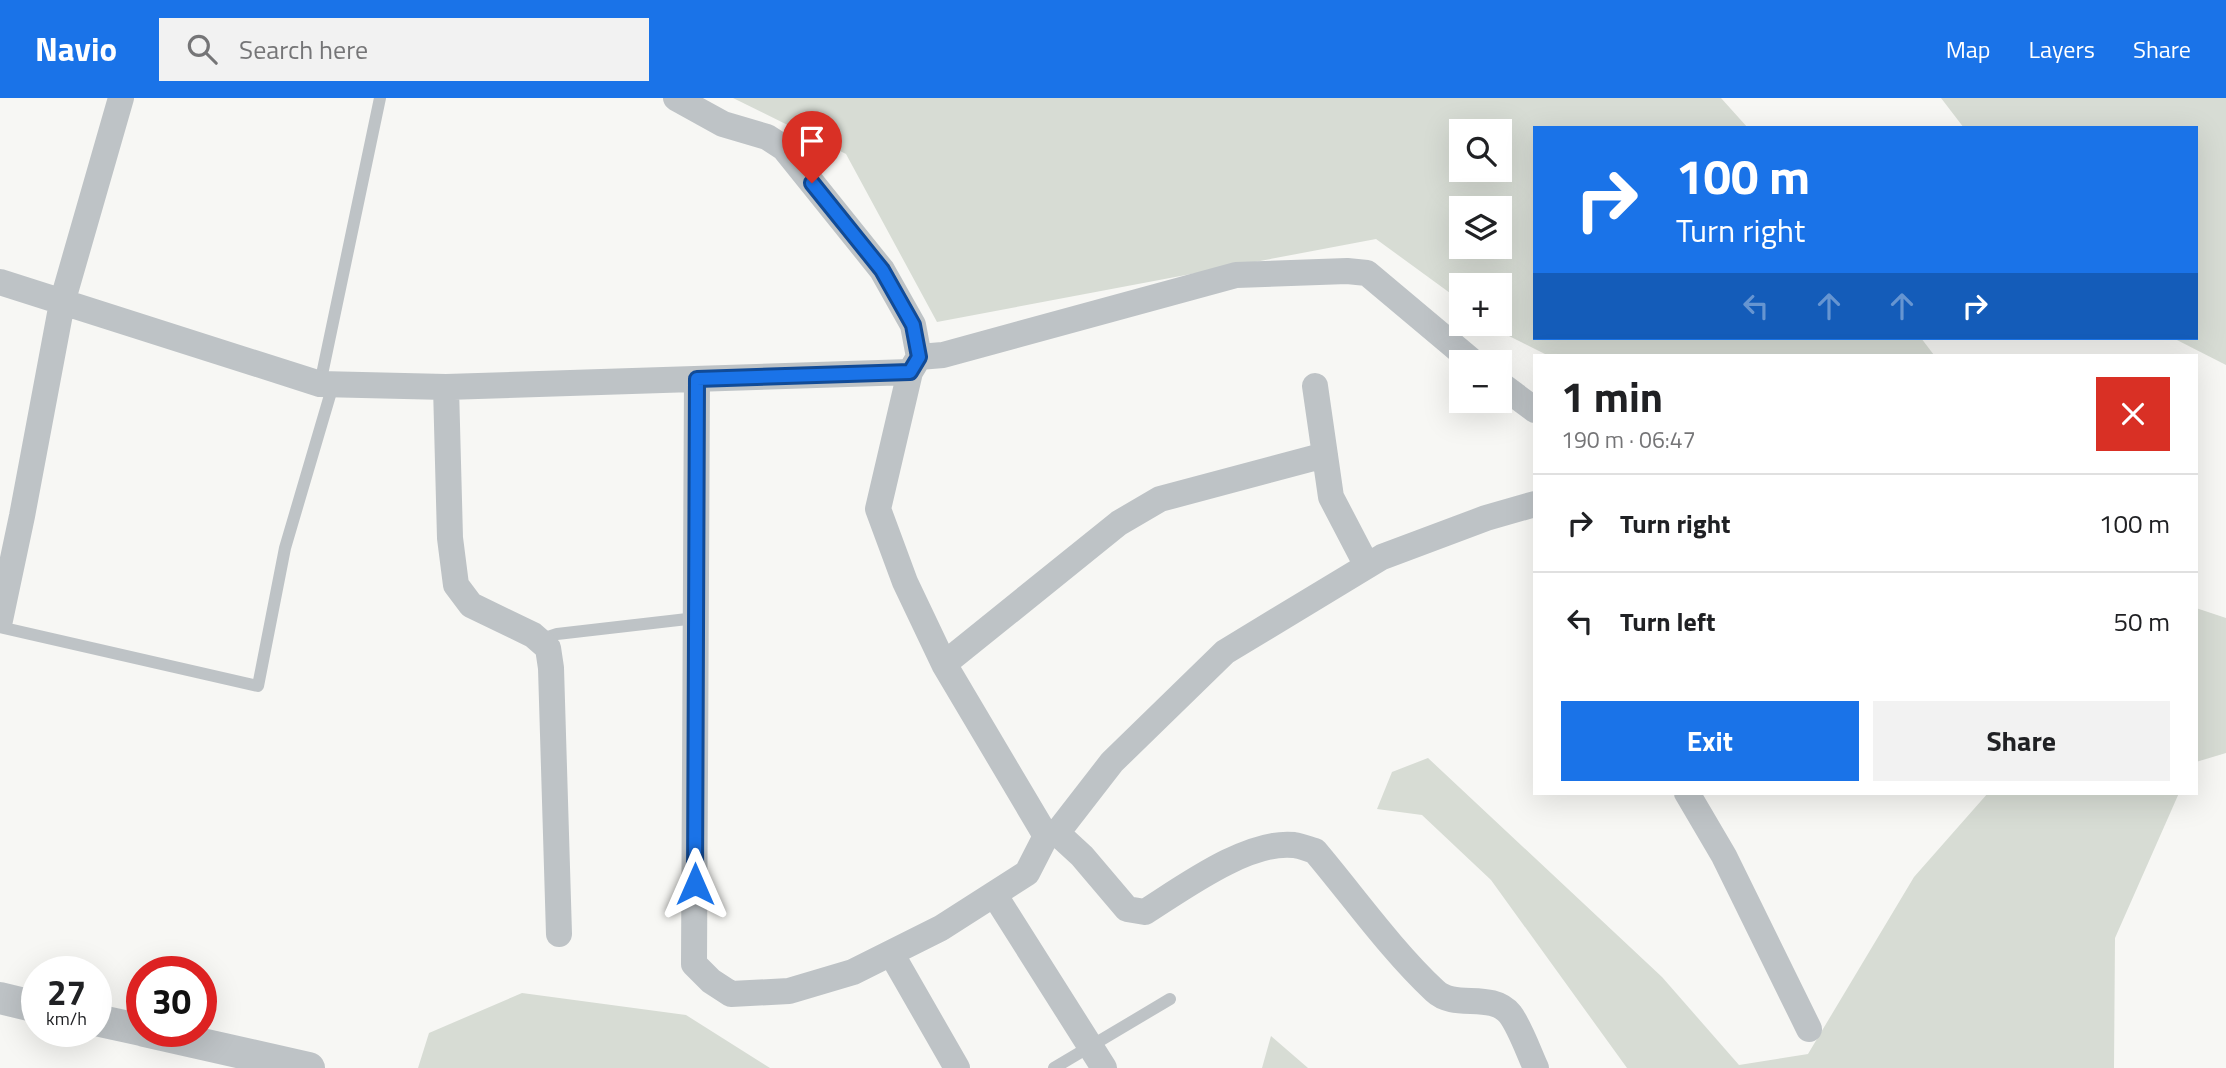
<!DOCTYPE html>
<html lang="en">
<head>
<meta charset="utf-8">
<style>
  body { margin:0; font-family:"Titillium Web",sans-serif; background:#f2f2f2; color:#202124; height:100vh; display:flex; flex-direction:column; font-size:26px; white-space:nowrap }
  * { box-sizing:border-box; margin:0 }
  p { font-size:23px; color:#757577 }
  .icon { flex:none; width:38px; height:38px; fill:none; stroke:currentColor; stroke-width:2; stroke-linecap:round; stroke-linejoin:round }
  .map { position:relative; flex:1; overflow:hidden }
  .side { position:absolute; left:1533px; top:256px; width:665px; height:441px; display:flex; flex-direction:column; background:#fff; border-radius:0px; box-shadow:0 7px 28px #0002 }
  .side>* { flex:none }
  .hud { position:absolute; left:1533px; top:28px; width:665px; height:214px; border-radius:0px; box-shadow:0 7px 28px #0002; background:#1a73e8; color:#fff; overflow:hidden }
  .buttons { position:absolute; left:1449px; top:21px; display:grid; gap:14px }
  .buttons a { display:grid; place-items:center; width:63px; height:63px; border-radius:0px; background:#fff; box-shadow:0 7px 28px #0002; font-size:35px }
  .speed { position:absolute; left:21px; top:858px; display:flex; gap:14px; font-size:35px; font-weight:700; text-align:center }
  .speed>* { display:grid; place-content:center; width:91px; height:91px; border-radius:50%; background:#fff; box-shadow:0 7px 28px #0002; line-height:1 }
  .speed small { font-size:18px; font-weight:400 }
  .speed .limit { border:10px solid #d22; background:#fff; color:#111 }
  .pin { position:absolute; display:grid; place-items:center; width:60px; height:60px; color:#fff; margin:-72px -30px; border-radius:50% 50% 50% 0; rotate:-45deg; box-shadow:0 0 7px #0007 }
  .pin .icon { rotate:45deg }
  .me { position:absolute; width:77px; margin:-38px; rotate:0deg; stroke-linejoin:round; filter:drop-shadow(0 0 5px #0008) }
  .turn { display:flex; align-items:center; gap:24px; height:147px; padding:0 28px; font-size:32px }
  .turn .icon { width:91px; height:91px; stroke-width:2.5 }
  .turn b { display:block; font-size:49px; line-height:60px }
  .lanes { display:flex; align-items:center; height:66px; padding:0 28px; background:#0003; justify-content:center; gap:35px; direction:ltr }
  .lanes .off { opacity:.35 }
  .round { display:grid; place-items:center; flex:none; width:74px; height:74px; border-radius:0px; background:#f2f2f2 }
  .overview { display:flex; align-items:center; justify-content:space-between; height:119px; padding:0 28px }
  h1 { font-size:42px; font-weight:700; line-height:52px }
  .action { display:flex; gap:14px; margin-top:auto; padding:14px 28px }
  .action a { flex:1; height:80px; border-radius:0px; background:#1a73e8; color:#fff; font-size:28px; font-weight:700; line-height:80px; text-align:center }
  .action a+a { background:#f2f2f2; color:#202124 }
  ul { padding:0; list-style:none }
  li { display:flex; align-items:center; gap:21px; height:98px; padding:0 28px; border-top:2px solid #e0e0e0 }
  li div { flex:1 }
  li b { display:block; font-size:26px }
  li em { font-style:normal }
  header { display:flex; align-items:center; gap:42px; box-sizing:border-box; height:98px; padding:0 35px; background:#1a73e8; color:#fff }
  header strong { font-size:33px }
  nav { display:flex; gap:38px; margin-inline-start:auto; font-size:24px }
  .search { width:490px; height:63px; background:#f2f2f2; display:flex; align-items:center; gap:18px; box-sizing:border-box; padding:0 24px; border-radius:0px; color:#757577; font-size:26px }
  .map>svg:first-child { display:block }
</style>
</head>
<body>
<header>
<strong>Navio</strong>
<div class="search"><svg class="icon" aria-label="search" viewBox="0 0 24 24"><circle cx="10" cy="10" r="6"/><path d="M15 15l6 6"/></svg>Search here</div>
<nav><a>Map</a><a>Layers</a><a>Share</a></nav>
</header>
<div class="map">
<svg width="2226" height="970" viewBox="0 0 2226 970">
  <rect width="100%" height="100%" fill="#f7f7f4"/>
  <!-- green -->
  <path fill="#d7dcd4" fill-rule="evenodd" d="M733,0h988l27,30h-213v210h386l13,17h-387l-38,-19 -17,-12h8v-39h-39v16l-85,-62 -439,83 -91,-168zM1461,33h39v39h-39zM1461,110h39v39h-39z
    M1941,0h285v267l-53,-27h23v-210h-232z
    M2196,510l30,10v135l-30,9z
    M1428,660l234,219 77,88 69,-11 106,-177 74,-84h191l-64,145 -1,130h-487l-136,-188 -69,-65 -45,-6 15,-37z
    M522,895l164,22 84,53h-352l11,-35z
    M1271,938l37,32h-46z"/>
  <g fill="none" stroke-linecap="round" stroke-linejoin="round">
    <!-- service -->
    <path stroke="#bec3c6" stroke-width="12" d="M320,286l60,-286
      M0,529l258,59 27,-138 48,-163
      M539,542l18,-6 139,-16
      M1054,970l116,-69"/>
    <!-- minor -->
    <path stroke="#bec3c6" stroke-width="26" d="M676,0l47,26 44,13 17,11 98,122 31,55 6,32 -9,15 -32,137 27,73 39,82 102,172
      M0,184l320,102 126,3 464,-15
      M919,259l24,-2 293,-80 111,-4 20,2 106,89
      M697,281l-3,585 17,17 20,13 58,-3 64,-19 88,-44 86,-55 19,-37 11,-3 55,-71 113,-110 157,-95 104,-39 49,-14
      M1500,286l35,26
      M1315,288l16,111 36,69
      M446,289l4,151 6,47 15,20 62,30 15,13 3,20 8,266
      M0,522l22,-104 40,-213 59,-205
      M944,566l175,-141 41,-24 165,-44
      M1687,695l37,63 85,173
      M1057,735l25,23 45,53 18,3c38,-24 103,-72 149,-67 7,1 14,4 21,6 38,45 77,100 120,140 20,19 56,0 75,23 10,13 19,39 26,54
      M994,796l110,174
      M891,855l66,115"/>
    <!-- tertiary -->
    <path stroke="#bec3c6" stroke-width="32" d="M0,900l37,9
      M96,922l46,10
      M144,933l165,37"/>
  </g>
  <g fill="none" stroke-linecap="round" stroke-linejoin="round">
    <defs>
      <path id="route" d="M695,786l2,-505 213,-7 9,-15 -6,-32 -31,-55 -70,-87"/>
    </defs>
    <!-- route casing -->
    <use href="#route" stroke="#114b97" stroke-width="18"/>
    <!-- route -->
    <use href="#route" stroke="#1a73e8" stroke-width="12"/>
  </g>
</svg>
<div class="buttons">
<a><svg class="icon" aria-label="search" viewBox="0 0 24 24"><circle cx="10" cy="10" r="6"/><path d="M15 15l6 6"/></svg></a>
<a><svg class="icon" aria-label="layers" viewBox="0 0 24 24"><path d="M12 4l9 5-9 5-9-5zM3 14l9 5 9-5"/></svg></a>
<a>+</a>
<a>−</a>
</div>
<div class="speed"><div>27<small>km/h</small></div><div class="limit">30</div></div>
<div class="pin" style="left:812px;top:85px;background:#d93025"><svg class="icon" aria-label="arrive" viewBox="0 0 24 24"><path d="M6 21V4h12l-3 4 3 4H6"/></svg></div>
<svg class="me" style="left:695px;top:786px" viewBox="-20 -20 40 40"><path d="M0-17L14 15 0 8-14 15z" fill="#1a73e8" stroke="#fff" stroke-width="4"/></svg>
<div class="hud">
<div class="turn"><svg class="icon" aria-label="right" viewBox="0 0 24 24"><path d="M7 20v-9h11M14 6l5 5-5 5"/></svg><div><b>100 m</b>Turn right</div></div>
<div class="lanes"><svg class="icon off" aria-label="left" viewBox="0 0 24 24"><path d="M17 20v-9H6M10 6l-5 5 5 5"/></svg><svg class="icon off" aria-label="ahead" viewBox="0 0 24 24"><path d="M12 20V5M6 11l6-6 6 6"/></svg><svg class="icon off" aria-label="ahead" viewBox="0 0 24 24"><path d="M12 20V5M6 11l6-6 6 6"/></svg><svg class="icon" aria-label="right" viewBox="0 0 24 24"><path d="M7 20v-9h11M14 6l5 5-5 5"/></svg></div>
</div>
<section class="side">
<div class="overview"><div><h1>1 min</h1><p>190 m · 06:47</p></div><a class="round" style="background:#d93025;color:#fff"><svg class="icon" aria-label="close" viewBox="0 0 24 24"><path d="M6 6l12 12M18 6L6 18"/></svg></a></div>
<ul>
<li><svg class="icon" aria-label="right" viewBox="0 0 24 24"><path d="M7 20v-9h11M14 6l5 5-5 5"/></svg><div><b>Turn right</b></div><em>100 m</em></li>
<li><svg class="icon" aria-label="left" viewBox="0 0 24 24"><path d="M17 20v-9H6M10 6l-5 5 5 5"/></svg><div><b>Turn left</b></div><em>50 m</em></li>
</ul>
<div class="action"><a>Exit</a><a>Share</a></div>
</section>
</div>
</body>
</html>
